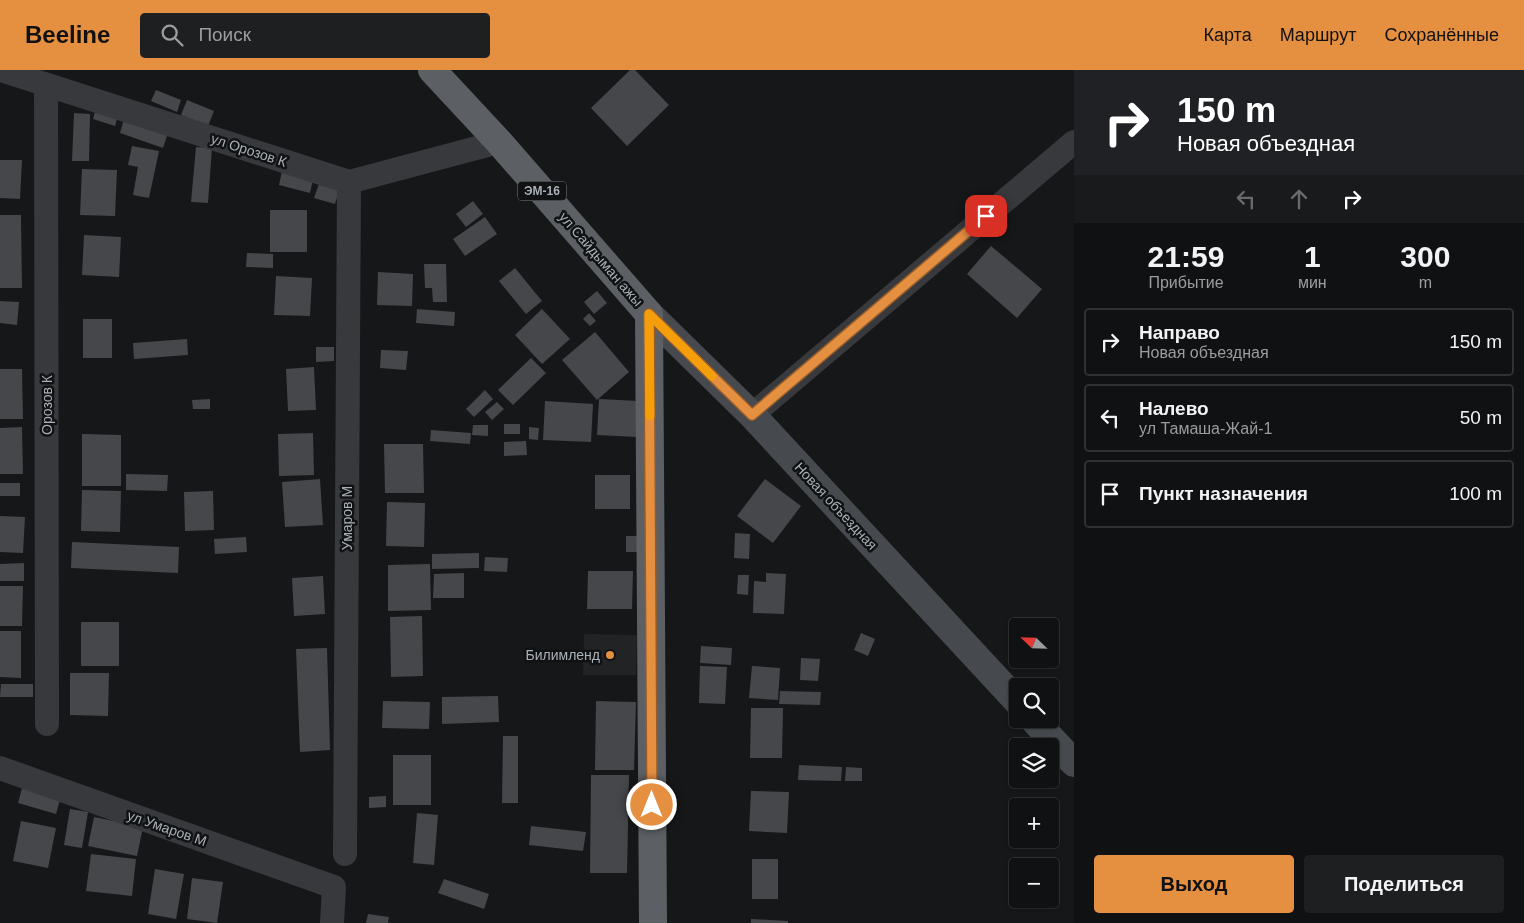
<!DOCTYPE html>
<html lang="ru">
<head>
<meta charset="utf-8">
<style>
  body { margin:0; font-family:Helvetica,sans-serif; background:#1e1f20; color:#f1f3f6; height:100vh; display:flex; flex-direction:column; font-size:19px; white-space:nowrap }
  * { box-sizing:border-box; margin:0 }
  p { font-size:16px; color:#9c9d9f }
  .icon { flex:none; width:28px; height:28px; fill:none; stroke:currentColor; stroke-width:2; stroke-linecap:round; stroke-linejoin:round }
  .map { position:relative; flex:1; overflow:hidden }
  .sheet { display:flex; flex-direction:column; background:#101112; width:450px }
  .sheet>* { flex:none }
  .hud { background:#202124; color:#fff; overflow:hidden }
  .needle { width:32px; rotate:293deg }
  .controls { position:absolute; left:1009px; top:548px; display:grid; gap:10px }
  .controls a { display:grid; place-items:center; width:50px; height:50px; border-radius:5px; background:#101112; box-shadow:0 1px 4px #0004,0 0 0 1px #303132; font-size:25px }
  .pin { position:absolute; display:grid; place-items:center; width:42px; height:42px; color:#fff; margin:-21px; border-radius:10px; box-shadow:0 2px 8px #0006 }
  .me { position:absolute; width:55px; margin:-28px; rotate:0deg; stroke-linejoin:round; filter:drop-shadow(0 0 4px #0008) }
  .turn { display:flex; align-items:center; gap:18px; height:105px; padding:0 20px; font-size:22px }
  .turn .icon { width:65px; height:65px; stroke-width:2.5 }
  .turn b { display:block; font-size:35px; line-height:42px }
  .lanes { display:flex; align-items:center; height:48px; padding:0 20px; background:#0003; justify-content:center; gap:25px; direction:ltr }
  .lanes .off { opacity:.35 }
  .eta { display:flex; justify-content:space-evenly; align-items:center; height:85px; text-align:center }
  .eta b { font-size:30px; font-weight:600; line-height:35px }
  .action { display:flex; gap:10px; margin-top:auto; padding:10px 20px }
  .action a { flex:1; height:58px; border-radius:5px; background:#e58f41; color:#111; font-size:20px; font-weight:600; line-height:58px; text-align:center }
  .action a+a { background:#1e1f20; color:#f1f3f6 }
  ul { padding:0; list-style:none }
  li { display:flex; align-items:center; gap:15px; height:68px; margin:0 10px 8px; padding:0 10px; border:2px solid #303132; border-radius:5px }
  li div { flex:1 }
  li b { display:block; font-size:19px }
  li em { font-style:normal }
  header { display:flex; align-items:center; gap:30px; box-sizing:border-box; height:70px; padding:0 25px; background:#e58f41; color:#111 }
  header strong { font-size:24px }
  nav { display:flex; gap:28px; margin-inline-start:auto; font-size:18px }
  .search { width:350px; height:45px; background:#1e1f20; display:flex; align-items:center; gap:12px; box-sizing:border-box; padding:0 18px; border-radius:5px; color:#9c9d9f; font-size:19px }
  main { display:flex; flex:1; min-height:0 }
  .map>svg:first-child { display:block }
</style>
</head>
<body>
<header>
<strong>Beeline</strong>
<div class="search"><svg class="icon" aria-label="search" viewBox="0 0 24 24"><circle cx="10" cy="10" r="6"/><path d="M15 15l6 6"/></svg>Поиск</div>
<nav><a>Карта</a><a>Маршрут</a><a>Сохранённые</a></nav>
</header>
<main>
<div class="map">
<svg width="1074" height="853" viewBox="0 0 1074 853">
  <rect width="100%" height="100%" fill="#161718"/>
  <!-- built -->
  <path fill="#222325" d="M584,564l53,1 -1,40h-53z"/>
  <!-- building -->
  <path fill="#45474b" d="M630,0h5l34,35 -42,41 -36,-38z
    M156,20l25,10 -4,12 -26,-11z
    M187,30l27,11 -6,15 -27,-11z
    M96,38l22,7 -3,11 -22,-7z
    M74,43l16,1 -1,47h-17z
    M124,49l44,14 -5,15 -43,-15z
    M132,76l27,5 -10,47 -16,-3 5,-28 -10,-2z
    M196,77l16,1 -4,55 -17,-1z
    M0,90h22l-2,39 -20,-1z
    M82,99l35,1 -2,46 -35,-1z
    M282,101l31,8 -3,14 -31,-8z
    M320,111l20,7 -5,16 -21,-6z
    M473,131l10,13 -17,13 -10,-13z
    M270,140h37v42h-37z
    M0,145h21l1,73h-22z
    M485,147l12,17 -32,22 -12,-17z
    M84,165l37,2 -2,40 -37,-2z
    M991,176l51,43 -25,29 -50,-44z
    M247,183l26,1v14l-27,-1z
    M424,194h22l1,38h-14l-1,-14h-7z
    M515,198l27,33 -16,13 -27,-33z
    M378,202l35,2 -1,32 -35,-1z
    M276,206l36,2 -2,38 -36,-1z
    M597,221l10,12 -13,11 -10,-12z
    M0,231l19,1 -2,23 -17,-2z
    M417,239l38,3 -1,14 -38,-3z
    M542,239l28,30 -28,25 -27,-29z
    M589,243l7,8 -6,5 -7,-7z
    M83,249h29v39h-29z
    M595,262l34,40 -32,28 -35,-40z
    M187,269l1,16 -54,4 -1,-16z
    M316,277h18v14l-18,1z
    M381,280l27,1 -2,19 -26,-2z
    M531,288l15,15 -33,32 -15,-15z
    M314,297l2,43 -28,1 -2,-42z
    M0,299h22l1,50h-23z
    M485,320l8,9 -19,18 -8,-8z
    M210,329v10h-17l-1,-9z
    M599,329l40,2 -2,36 -40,-2z
    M545,331l48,3 -2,38 -48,-2z
    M497,332l7,7 -12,11 -7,-8z
    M504,354h16v10h-16z
    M473,355h15v11l-16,-1z
    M22,357l1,47h-23v-46z
    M529,357l10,1 -1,12 -9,-1z
    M431,360l40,3 -1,11 -40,-3z
    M313,363l1,42 -35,1 -1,-42z
    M82,364l39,1v51h-39z
    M526,371l1,14 -23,1v-14z
    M384,374h39l1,49h-39z
    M126,404l42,1 -1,16 -41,-1z
    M595,405h35v34h-35z
    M320,409l3,46 -38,2 -3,-45z
    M765,409l36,27 -28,37 -36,-27z
    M0,413h20v13h-20z
    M82,420l39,1 -1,41 -39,-1z
    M213,421l1,39 -29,1 -1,-39z
    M387,432l38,1 -1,44 -38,-1z
    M0,446l25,1 -2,36 -23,-1z
    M735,463l15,1 -1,25 -15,-1z
    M626,466h14v16h-14z
    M246,467l1,15 -32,2 -1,-15z
    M72,472l107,5 -1,26 -107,-5z
    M479,483v15l-47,1v-15z
    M485,487l23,1 -1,14 -23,-1z
    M24,493v18h-24v-17z
    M430,494l1,46 -43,1v-46z
    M588,501h45l-1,38h-45z
    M464,503v25h-31l1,-24z
    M766,503l20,1 -2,40 -31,-1 1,-32 12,1z
    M738,505h11l-1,20 -11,-1z
    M323,506l2,38 -31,2 -2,-38z
    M0,516h23l-1,40h-22z
    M422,546l1,60 -32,1 -1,-60z
    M81,552h38v44h-38z
    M0,561h21v47l-21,-1z
    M861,563l14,6 -7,17 -14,-6z
    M701,576l31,2 -1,17 -31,-2z
    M327,578l3,102 -30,2 -4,-103z
    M801,588l19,1 -2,22 -18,-1z
    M700,596l27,1 -2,37 -26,-1z
    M752,596l28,2 -2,32 -29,-2z
    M70,603h39l-1,43 -38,-1z
    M1,614h32v13h-33z
    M780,621l41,1 -1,13 -41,-1z
    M498,626l1,26 -57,2v-27z
    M383,631l47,1 -1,27 -47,-1z
    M596,631l40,1 -2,68h-39z
    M751,638h32l-1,50h-32z
    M503,666h15v67h-16z
    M393,685h38v50h-38z
    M799,695l43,2 -1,14 -43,-1z
    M846,697l16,1v13h-17z
    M591,705h38l-2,98h-37z
    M22,718l38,12 -4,14 -38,-11z
    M751,721l38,1 -2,41 -38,-2z
    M386,726v11l-17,1v-11z
    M70,739l18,3 -6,36 -18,-3z
    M417,743l21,2 -4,50 -21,-2z
    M94,747l49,10 -6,29 -49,-10z
    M21,751l35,7 -8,40 -35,-7z
    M531,756l55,6 -3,19 -54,-6z
    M91,784l45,5 -4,37 -46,-5z
    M752,789h26v40h-26z
    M155,799l29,5 -8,45 -28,-5z
    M192,808l31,4 -6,41 -30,-4z
    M444,809l45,15 -5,15 -46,-16z
    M368,844l21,3 -1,6h-22z
    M751,849l37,2v2h-37z"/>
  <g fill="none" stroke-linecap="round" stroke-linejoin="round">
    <!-- minor -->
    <path stroke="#38393d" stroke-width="24" d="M1,0l348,112 150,-40
      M46,16l1,638
      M752,345l322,-273
      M0,698l334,119 -2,36
      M345,784l4,-672"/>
    <!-- secondary -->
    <path stroke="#46494d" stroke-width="28" d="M649,244l103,101 266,287
      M1033,649l41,44"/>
    <!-- trunk -->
    <path stroke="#5c6064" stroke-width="28" d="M432,0l67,72 150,172 4,609"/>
  </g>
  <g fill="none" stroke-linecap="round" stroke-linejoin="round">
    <defs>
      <path id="route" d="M652,735l-3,-491 103,101 234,-199"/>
    </defs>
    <!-- route casing -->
    <use href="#route" stroke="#955d2a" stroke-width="12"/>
    <!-- route -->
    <use href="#route" stroke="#e58f41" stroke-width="9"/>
    <!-- slow -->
    <path stroke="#f59e0b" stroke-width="9" d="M650,346l-1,-102 63,62"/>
  </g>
  <!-- markers -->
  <circle fill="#e58f41" stroke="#111213" stroke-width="2" cx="610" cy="585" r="5"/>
  <g text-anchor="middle" stroke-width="5" stroke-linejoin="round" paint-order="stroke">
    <!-- shield labels -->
    <rect fill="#111213" stroke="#7b8186" stroke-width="1" x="518" y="111.5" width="48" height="19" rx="4"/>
    <g font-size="12" font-weight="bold" fill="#a9b0b7">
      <text x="542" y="125">ЭМ-16</text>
    </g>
    <!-- street labels -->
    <g font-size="14" fill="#a9b0b7" stroke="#111213">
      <text transform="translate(249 80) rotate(18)" y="5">ул Орозов К</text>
      <text transform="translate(601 189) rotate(49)" y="5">ул Сайдыман ажы</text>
      <text transform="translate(47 335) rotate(-90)" y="5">Орозов К</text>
      <text transform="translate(836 436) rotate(47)" y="5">Новая объездная</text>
      <text transform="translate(347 448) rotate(-90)" y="5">Умаров М</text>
      <text transform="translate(167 758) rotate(19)" y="5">ул Умаров М</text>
    </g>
    <!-- poi labels -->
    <g font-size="14" fill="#a9b0b7" stroke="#111213" text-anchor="end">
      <text x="600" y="590">Билимленд</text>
    </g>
  </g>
</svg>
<div class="controls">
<a><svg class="needle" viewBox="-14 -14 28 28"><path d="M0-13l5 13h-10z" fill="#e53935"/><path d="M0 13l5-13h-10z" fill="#9c9d9f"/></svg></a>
<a><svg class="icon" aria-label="search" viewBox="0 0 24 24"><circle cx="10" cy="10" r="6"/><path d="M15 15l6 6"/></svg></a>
<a><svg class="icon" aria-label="layers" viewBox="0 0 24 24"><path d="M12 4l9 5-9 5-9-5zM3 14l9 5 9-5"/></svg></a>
<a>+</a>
<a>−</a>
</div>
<div class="pin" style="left:986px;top:146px;background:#d93025"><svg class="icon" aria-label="arrive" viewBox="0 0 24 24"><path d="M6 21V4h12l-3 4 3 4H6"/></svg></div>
<svg class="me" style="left:652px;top:735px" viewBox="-20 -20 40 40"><circle r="17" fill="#e58f41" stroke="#fff" stroke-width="3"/><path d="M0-11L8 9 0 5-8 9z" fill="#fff"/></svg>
</div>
<section class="sheet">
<div class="hud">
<div class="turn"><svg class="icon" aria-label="right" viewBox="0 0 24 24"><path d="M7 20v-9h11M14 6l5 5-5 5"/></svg><div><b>150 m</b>Новая объездная</div></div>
<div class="lanes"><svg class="icon off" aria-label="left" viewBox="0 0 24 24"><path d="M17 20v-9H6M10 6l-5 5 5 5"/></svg><svg class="icon off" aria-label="ahead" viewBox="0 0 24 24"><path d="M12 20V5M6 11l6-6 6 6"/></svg><svg class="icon" aria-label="right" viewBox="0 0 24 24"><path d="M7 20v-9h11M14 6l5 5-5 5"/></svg></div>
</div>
<div class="eta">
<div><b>21:59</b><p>Прибытие</p></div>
<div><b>1</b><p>мин</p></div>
<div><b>300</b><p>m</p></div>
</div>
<ul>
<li><svg class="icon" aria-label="right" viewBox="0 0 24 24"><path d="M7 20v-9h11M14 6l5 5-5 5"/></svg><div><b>Направо</b><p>Новая объездная</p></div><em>150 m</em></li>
<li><svg class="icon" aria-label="left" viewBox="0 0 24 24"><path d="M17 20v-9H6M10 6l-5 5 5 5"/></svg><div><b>Налево</b><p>ул Тамаша-Жай-1</p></div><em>50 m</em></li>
<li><svg class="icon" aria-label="arrive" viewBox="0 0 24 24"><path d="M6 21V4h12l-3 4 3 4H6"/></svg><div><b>Пункт назначения</b></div><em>100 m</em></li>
</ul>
<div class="action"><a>Выход</a><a>Поделиться</a></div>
</section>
</main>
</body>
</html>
